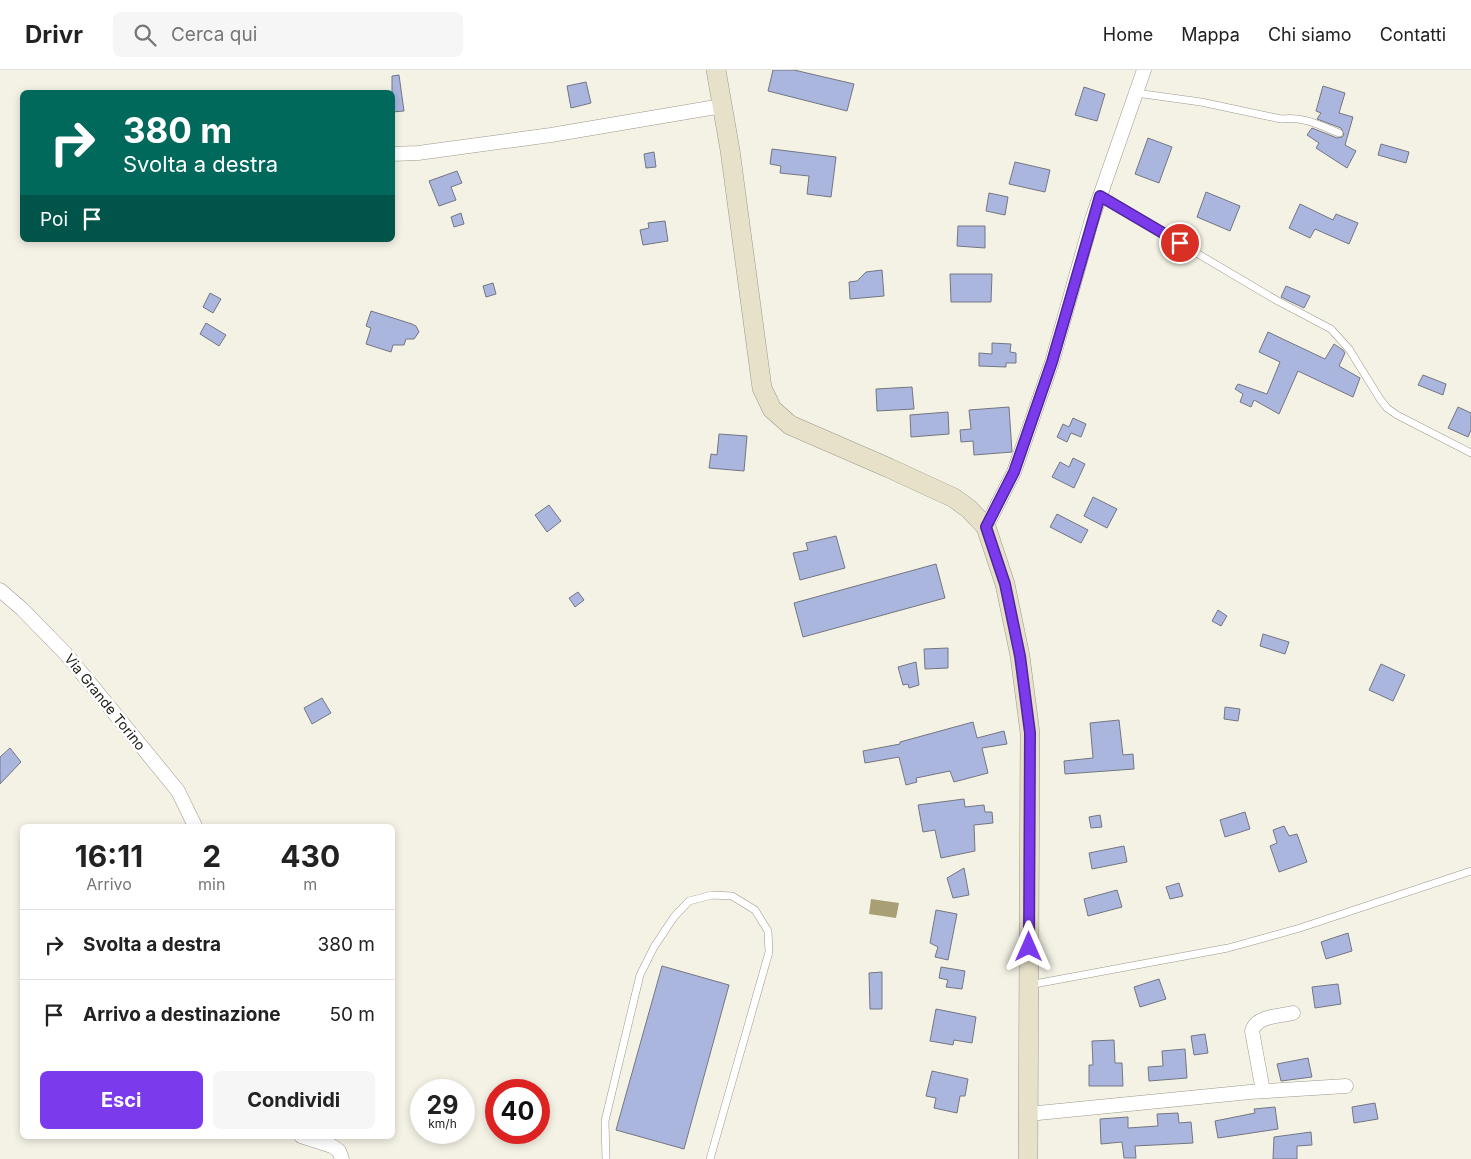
<!DOCTYPE html>
<html lang="it">
<head>
<meta charset="utf-8">
<style>
  body { margin:0; font-family:Inter,sans-serif; background:#f6f6f6; color:#222; height:100vh; display:flex; flex-direction:column; font-size:19px; white-space:nowrap }
  * { box-sizing:border-box; margin:0 }
  p { font-size:16px; color:#767676 }
  .icon { flex:none; width:28px; height:28px; fill:none; stroke:currentColor; stroke-width:2; stroke-linecap:round; stroke-linejoin:round }
  .map { position:relative; flex:1; overflow:hidden }
  .panel { position:absolute; left:20px; top:754px; width:375px; height:315px; display:flex; flex-direction:column; background:#fff; border-radius:8px; box-shadow:0 2px 8px #0003 }
  .panel>* { flex:none }
  .top-card { position:absolute; left:20px; top:20px; width:375px; height:152px; border-radius:8px; box-shadow:0 2px 8px #0003; background:#00695c; color:#fff; overflow:hidden }
  .speed { position:absolute; left:410px; top:1009px; display:flex; gap:10px; font-size:25px; font-weight:700; text-align:center }
  .speed>* { display:grid; place-content:center; width:65px; height:65px; border-radius:50%; background:#fff; box-shadow:0 2px 8px #0003; line-height:1 }
  .speed small { font-size:12px; font-weight:400 }
  .speed .limit { border:8px solid #d22; background:#fff; color:#111 }
  .pin { position:absolute; display:grid; place-items:center; width:42px; height:42px; color:#fff; margin:-21px; border:2px solid #fff; border-radius:50%; box-shadow:0 1px 5px #0007 }
  .me { position:absolute; width:55px; margin:-28px; rotate:0deg; stroke-linejoin:round; filter:drop-shadow(0 0 4px #0008) }
  .turn { display:flex; align-items:center; gap:18px; height:105px; padding:0 20px; font-size:22px }
  .turn .icon { width:65px; height:65px; stroke-width:2.5 }
  .turn b { display:block; font-size:35px; line-height:42px }
  .then { display:flex; align-items:center; height:48px; padding:0 20px; background:#0003; gap:10px; font-size:19px }
  .eta { display:flex; justify-content:space-evenly; align-items:center; height:85px; text-align:center }
  .eta b { font-size:30px; font-weight:700; line-height:35px }
  .primary-button { display:flex; gap:10px; margin-top:auto; padding:10px 20px }
  .primary-button a { flex:1; height:58px; border-radius:8px; background:#7c3aed; color:#fff; font-size:20px; font-weight:700; line-height:58px; text-align:center }
  .primary-button a+a { background:#f6f6f6; color:#222 }
  ul { padding:0; list-style:none }
  li { display:flex; align-items:center; gap:15px; height:70px; padding:0 20px; border-top:1px solid #e0e0e0 }
  li div { flex:1 }
  li b { display:block; font-size:19px }
  li em { font-style:normal }
  header { display:flex; align-items:center; gap:30px; box-sizing:border-box; height:70px; padding:0 25px; background:#fff; border-bottom:1px solid #e0e0e0 }
  header strong { font-size:24px }
  nav { display:flex; gap:28px; margin-inline-start:auto; font-size:18px }
  .search { width:350px; height:45px; background:#f6f6f6; display:flex; align-items:center; gap:12px; box-sizing:border-box; padding:0 18px; border-radius:8px; color:#767676; font-size:19px }
  .map>svg:first-child { display:block }
</style>
</head>
<body>
<header>
<strong>Drivr</strong>
<div class="search"><svg class="icon" aria-label="search" viewBox="0 0 24 24"><circle cx="10" cy="10" r="6"/><path d="M15 15l6 6"/></svg>Cerca qui</div>
<nav><a>Home</a><a>Mappa</a><a>Chi siamo</a><a>Contatti</a></nav>
</header>
<div class="map">
<svg width="1471" height="1089" viewBox="0 0 1471 1089">
  <rect width="100%" height="100%" fill="#f4f2e5"/>
  <!-- water -->
  <path fill="#a8a074" d="M871,829l28,4 -3,15 -27,-4z"/>
  <!-- building -->
  <path fill="#abb6df" stroke="#737681" d="M773,0h21l60,14 -7,27 -79,-20z
    M399,5l5,36 -12,1v-36z
    M586,12l5,21 -20,5 -4,-22z
    M1323,16l22,7 -6,20 14,4 -8,28 11,6 -9,17 -31,-20 3,-5 -12,-8 5,-7 25,10 5,-1 2,-2 -3,-7 -24,-9 4,-6 -5,-2z
    M1084,17l21,7 -8,27 -22,-6z
    M1148,68l24,9 -13,36 -24,-9z
    M1381,74l28,8 -3,11 -28,-8z
    M772,79l64,8 -5,40 -24,-3 2,-18 -29,-3 1,-7 -11,-2z
    M654,82l2,15 -10,1 -2,-14z
    M1015,92l35,8 -5,22 -36,-8z
    M457,101l5,12 -11,4 5,13 -17,6 -10,-25z
    M1206,122l34,14 -10,25 -33,-14z
    M989,123l19,4 -3,18 -19,-4z
    M1300,134l33,16 3,-6 22,9 -9,21 -34,-15 -5,9 -21,-10z
    M461,143l3,11 -10,3 -3,-10z
    M665,151l3,20 -25,4 -3,-15 9,-2 -1,-5z
    M958,156h27v22l-28,-2z
    M882,200l2,26 -34,3 -1,-17 8,-1 9,-9z
    M950,204h42l-1,28h-40z
    M493,213l3,11 -10,3 -3,-11z
    M1286,216l24,10 -6,12 -23,-11z
    M210,223l11,6 -8,14 -10,-6z
    M371,241l41,13 4,2 3,6 -5,7h-8l-2,6h-11l-2,7 -25,-8 5,-16 -5,-2z
    M206,253l20,12 -7,11 -19,-12z
    M1268,262l57,27 9,-15 9,6 2,3 -6,13 21,12 -7,19 -55,-26 -19,43 -25,-14 -3,7 -11,-5 3,-8 -8,-5 3,-5 29,10 13,-32 -21,-10z
    M992,273l19,1 -1,8 6,1v10h-10v4l-27,-1v-13l13,1z
    M1423,305l23,9 -3,11 -25,-10z
    M912,317l2,22 -37,2 -1,-22z
    M1009,337l3,45 -38,3 -1,-14 -12,1 -1,-12 11,-1 -2,-19z
    M1458,337l13,6v17l-3,7 -20,-9z
    M948,342l1,22 -38,3 -1,-22z
    M1073,348l13,6 -5,13 -10,-4 -4,9 -10,-5 6,-13 6,3z
    M719,364l28,2 -3,35 -35,-3 2,-14 6,1z
    M1073,388l12,6 -11,24 -22,-11 8,-15 9,5z
    M1093,427l24,12 -10,19 -23,-12z
    M549,435l12,16 -14,11 -12,-17z
    M1057,444l31,16 -7,13 -31,-16z
    M836,466l9,32 -45,12 -7,-27 15,-3 -2,-7z
    M936,494l9,34 -142,39 -9,-34z
    M578,522l6,8 -9,7 -6,-9z
    M1218,540l9,6 -6,10 -9,-5z
    M1263,564l26,8 -4,12 -25,-8z
    M948,578v20l-23,1 -1,-20z
    M916,592l3,23 -10,3 -1,-4 -5,1 -5,-18z
    M1381,594l24,11 -12,26 -24,-11z
    M322,628l9,15 -19,11 -8,-16z
    M1225,637l15,2 -2,12 -14,-2z
    M1119,650l4,35 10,-1 1,15 -69,5 -1,-13 29,-3 -3,-35z
    M973,652l4,16 27,-7 3,13 -25,4 6,25 -34,9 -4,-11 -34,7 1,4 -11,3 -7,-28 -34,6 -2,-12 37,-7v-2z
    M10,678l11,14 -21,22v-27z
    M964,729l1,8 19,-2 1,7h7l1,11 -19,2 1,26 -34,7 -6,-28 -12,2 -5,-27z
    M1245,742l5,17 -25,8 -5,-17z
    M1100,745l2,12 -11,1 -2,-11z
    M1284,756l5,10 8,-2 10,28 -28,10 -9,-26 7,-3 -4,-13z
    M1124,776l3,16 -35,7 -3,-16z
    M964,798l5,27 -16,3 -6,-20z
    M1179,813l4,13 -13,3 -4,-12z
    M1117,820l5,17 -34,9 -4,-17z
    M936,840l21,4 -9,46 -13,-3 3,-10 -8,-4z
    M1348,863l4,18 -26,8 -5,-17z
    M662,896l67,19 -45,164 -68,-19z
    M941,897l24,4 -3,18 -16,-2 2,-7 -9,-2z
    M882,902v37h-12l-1,-36z
    M1159,909l7,20 -26,8 -6,-20z
    M1338,914l3,20 -26,4 -3,-21z
    M936,939l40,8 -4,26 -18,-3 -1,5 -23,-4z
    M1205,964l3,19 -14,2 -3,-19z
    M1114,970l1,23h7l1,23h-34v-21h4l-1,-24z
    M1185,979l2,29 -38,3 -1,-14 15,-1 -1,-15z
    M1308,988l4,19 -31,4 -4,-17z
    M932,1001l36,8 -3,17h-5l-3,17 -23,-5 2,-10 -10,-2z
    M1375,1033l3,16 -24,4 -2,-16z
    M1275,1037l3,22 -60,9 -3,-17 40,-8 -1,-4z
    M1178,1043l1,10 12,-1 2,21 -58,3 1,12h-12l-2,-16 -21,2 -1,-25 28,-2v11l30,-2 -1,-12z
    M1311,1062l1,13 -15,1v13h-24l1,-22z"/>
  <g fill="none" stroke-linecap="round" stroke-linejoin="round">
    <defs>
      <path id="lane" d="M1136,23l65,9 80,17c22,-3 38,6 58,14
        M1100,126l176,104 55,29 18,20 31,50 7,9 10,7 74,38
        M1029,915l199,-37 72,-20 171,-57
        M606,1089l-1,-38 35,-146 14,-28 20,-30 15,-16 23,-6 20,1 23,14 13,21 1,21 -59,207"/>
      <path id="street" d="M392,84l26,-1 133,-18 171,-29
        M986,457l28,-55 38,-110 40,-143 52,-149
        M0,520l22,19 44,45 112,137 17,35
        M1263,1021l-11,-60c4,-15 27,-15 41,-18
        M1028,1044l222,-22 96,-6
        M301,1066l31,10 7,5 3,8"/>
      <path id="secondary" d="M716,0l14,80 32,238 10,21 18,16 99,43 65,30 15,11 17,18 19,57 15,72 10,77 -2,426"/>
    </defs>
    <!-- lane casing -->
    <use href="#lane" stroke="#9b998c" stroke-width="8"/>
    <!-- street casing -->
    <use href="#street" stroke="#9b998c" stroke-width="15"/>
    <!-- secondary casing -->
    <use href="#secondary" stroke="#9b998c" stroke-width="20"/>
    <!-- lane -->
    <use href="#lane" stroke="#fff" stroke-width="7"/>
    <!-- street -->
    <use href="#street" stroke="#fff" stroke-width="14"/>
    <!-- secondary -->
    <use href="#secondary" stroke="#e6e1c8" stroke-width="19"/>
  </g>
  <g fill="none" stroke-linecap="round" stroke-linejoin="round">
    <defs>
      <path id="route" d="M1029,877l1,-214 -10,-77 -15,-72 -19,-57 28,-55 38,-110 48,-166 80,47"/>
    </defs>
    <!-- route casing -->
    <use href="#route" stroke="#51269a" stroke-width="12"/>
    <!-- route -->
    <use href="#route" stroke="#7c3aed" stroke-width="9"/>
  </g>
  <g text-anchor="middle" stroke-width="5" stroke-linejoin="round" paint-order="stroke">
    <!-- street labels -->
    <g font-size="14" fill="#21201b" stroke="#fff">
      <text transform="translate(105 632) rotate(51)" y="5">Via Grande Torino</text>
    </g>
  </g>
</svg>
<div class="speed"><div>29<small>km/h</small></div><div class="limit">40</div></div>
<div class="pin" style="left:1180px;top:173px;background:#d93025"><svg class="icon" aria-label="arrive" viewBox="0 0 24 24"><path d="M6 21V4h12l-3 4 3 4H6"/></svg></div>
<svg class="me" style="left:1029px;top:877px" viewBox="-20 -20 40 40"><path d="M0-17L14 15 0 8-14 15z" fill="#7c3aed" stroke="#fff" stroke-width="4"/></svg>
<div class="top-card">
<div class="turn"><svg class="icon" aria-label="right" viewBox="0 0 24 24"><path d="M7 20v-9h11M14 6l5 5-5 5"/></svg><div><b>380 m</b>Svolta a destra</div></div>
<div class="then">Poi<svg class="icon" aria-label="arrive" viewBox="0 0 24 24"><path d="M6 21V4h12l-3 4 3 4H6"/></svg></div>
</div>
<section class="panel">
<div class="eta">
<div><b>16:11</b><p>Arrivo</p></div>
<div><b>2</b><p>min</p></div>
<div><b>430</b><p>m</p></div>
</div>
<ul>
<li><svg class="icon" aria-label="right" viewBox="0 0 24 24"><path d="M7 20v-9h11M14 6l5 5-5 5"/></svg><div><b>Svolta a destra</b></div><em>380 m</em></li>
<li><svg class="icon" aria-label="arrive" viewBox="0 0 24 24"><path d="M6 21V4h12l-3 4 3 4H6"/></svg><div><b>Arrivo a destinazione</b></div><em>50 m</em></li>
</ul>
<div class="primary-button"><a>Esci</a><a>Condividi</a></div>
</section>
</div>
</body>
</html>
